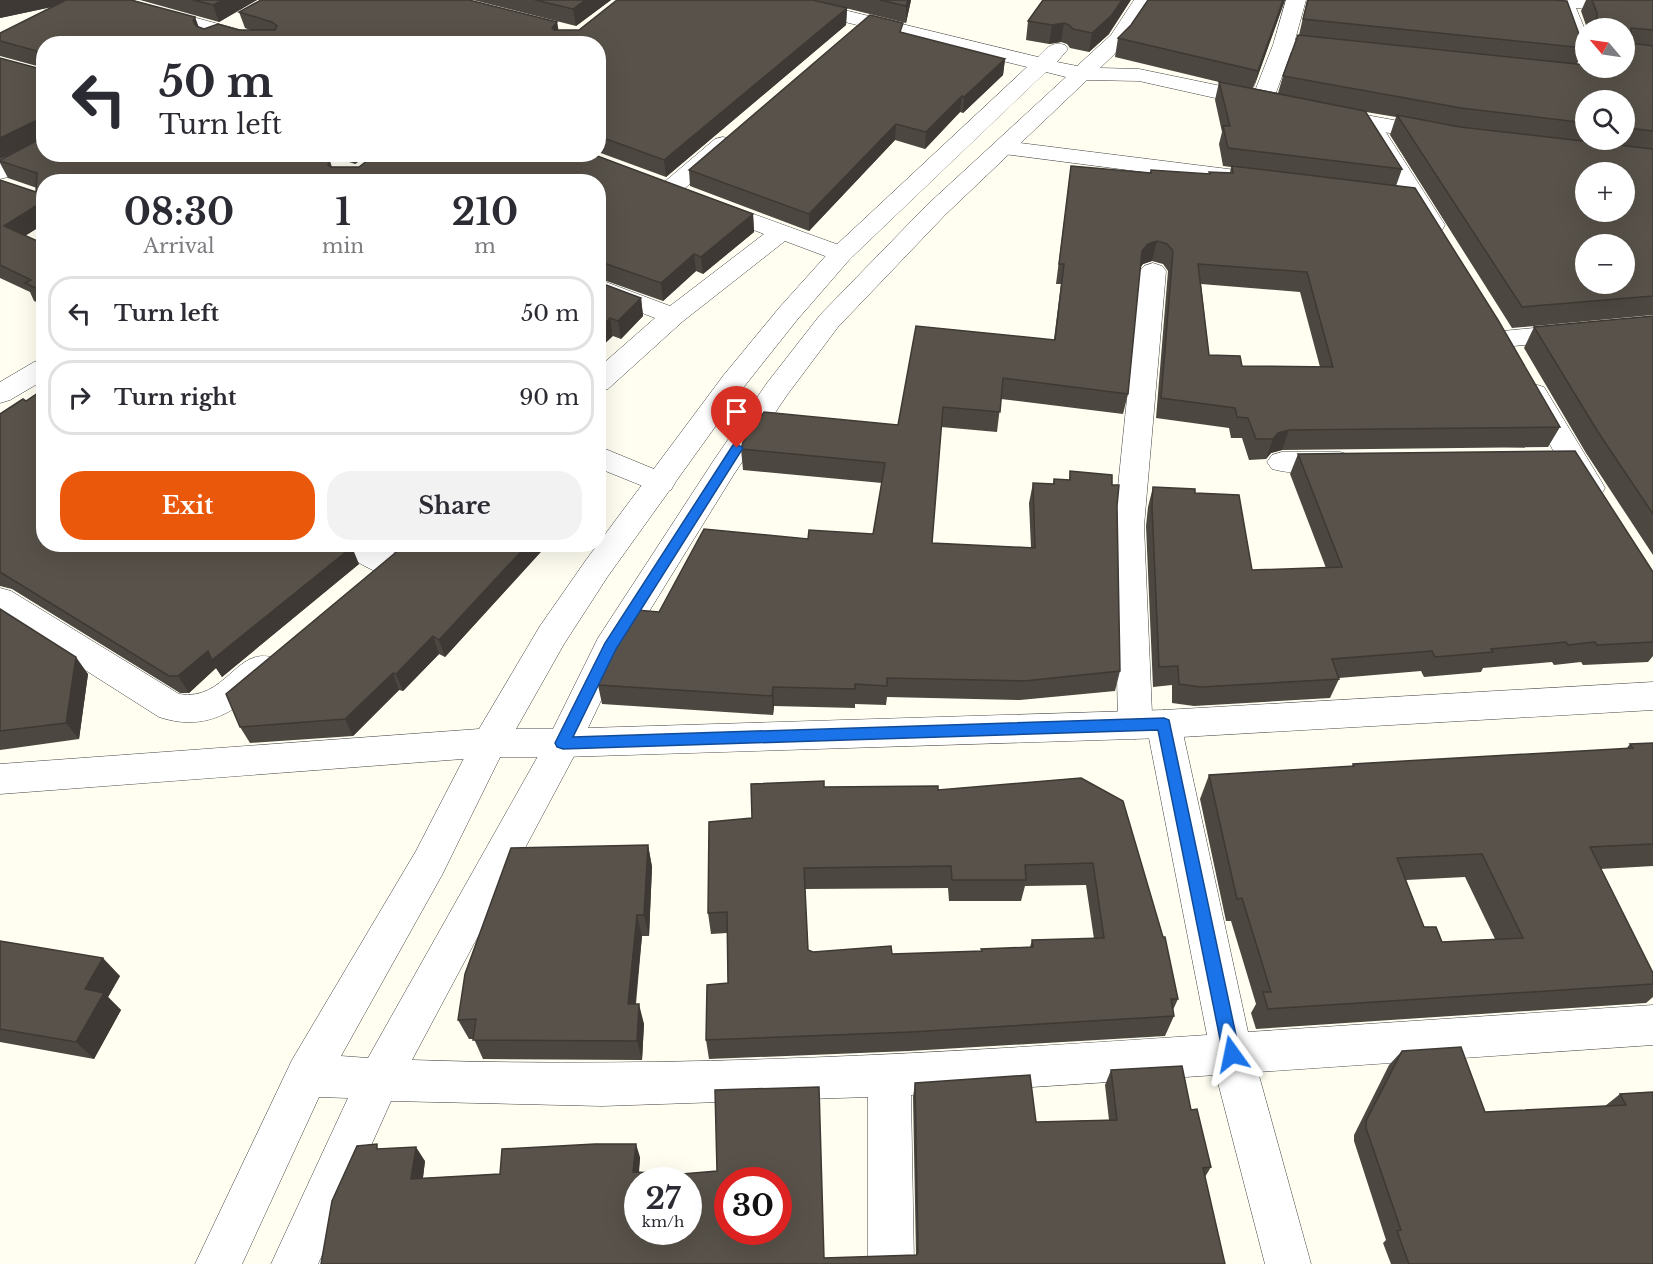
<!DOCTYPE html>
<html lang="en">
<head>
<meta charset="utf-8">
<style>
  body { margin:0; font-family:"Libre Baskerville",serif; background:#f2f2f3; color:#2b2b33; height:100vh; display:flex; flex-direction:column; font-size:22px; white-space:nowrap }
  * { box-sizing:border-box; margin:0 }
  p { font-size:20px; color:#7c7c81 }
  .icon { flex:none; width:33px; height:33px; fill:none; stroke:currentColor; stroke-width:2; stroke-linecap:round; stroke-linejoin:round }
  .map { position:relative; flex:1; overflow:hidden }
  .side { position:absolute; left:36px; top:174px; width:570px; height:378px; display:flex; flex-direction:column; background:#fff; border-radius:24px; box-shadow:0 6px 24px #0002 }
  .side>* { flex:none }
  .banner { position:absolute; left:36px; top:36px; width:570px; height:126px; border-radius:24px; box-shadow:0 6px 24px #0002; background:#fff; color:#2b2b33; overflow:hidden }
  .needle { width:39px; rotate:299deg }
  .buttons { position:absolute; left:1575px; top:18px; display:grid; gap:12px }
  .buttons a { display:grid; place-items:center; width:60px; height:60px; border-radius:50%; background:#fff; box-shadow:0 6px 24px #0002; font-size:30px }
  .speed { position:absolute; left:624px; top:1167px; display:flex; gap:12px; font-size:30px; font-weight:700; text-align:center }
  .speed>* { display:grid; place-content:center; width:78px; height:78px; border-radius:50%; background:#fff; box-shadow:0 6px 24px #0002; line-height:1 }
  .speed small { font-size:15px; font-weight:400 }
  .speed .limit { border:9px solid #d22; background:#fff; color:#111 }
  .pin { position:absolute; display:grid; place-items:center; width:51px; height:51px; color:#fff; margin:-62px -26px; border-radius:50% 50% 50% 0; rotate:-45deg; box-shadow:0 0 6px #0007 }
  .pin .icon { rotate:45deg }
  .me { position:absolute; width:66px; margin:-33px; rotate:348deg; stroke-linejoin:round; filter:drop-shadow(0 0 4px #0008) }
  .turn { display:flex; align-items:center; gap:21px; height:126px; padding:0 24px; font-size:27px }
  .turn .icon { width:78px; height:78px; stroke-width:2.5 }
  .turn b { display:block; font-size:42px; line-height:51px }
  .eta { display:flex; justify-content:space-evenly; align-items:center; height:102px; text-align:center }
  .eta b { font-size:36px; font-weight:700; line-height:42px }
  .primary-button { display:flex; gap:12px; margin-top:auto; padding:12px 24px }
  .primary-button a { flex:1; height:69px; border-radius:24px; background:#ea580c; color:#fff; font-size:24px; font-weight:700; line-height:69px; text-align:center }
  .primary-button a+a { background:#f2f2f3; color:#2b2b33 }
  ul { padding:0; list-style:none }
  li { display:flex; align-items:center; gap:18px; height:75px; margin:0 12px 9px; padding:0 12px; border:3px solid #e1e1e2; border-radius:24px }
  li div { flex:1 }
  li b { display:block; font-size:22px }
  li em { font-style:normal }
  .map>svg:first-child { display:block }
</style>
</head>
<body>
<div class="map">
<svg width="1653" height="1264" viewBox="0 0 1653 1264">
  <rect width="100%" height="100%" fill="#fffef1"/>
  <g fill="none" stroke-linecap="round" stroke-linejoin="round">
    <defs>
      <path id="minor" d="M99,0h32l146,40 3,4h-35l-143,-40z
        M1286,0h20l-11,40 50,7 3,4 -3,4 -7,2 -47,-5 -18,49 -3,5 -8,2 -8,-2 -3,-5 22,-56z
        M1556,0h57l40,4v12l-77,-8 10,24v36h9l-9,3 -7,-2 -4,-4 -16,-53 6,-5 -7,-2z
        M1376,127l8,2 3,5 58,91 -3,5 -9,2 -9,-2 -3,-5 -56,-91 3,-5z
        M723,137l8,2 3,5 -3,5 -53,45 -8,2 -8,-2 -4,-5 4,-5 53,-45z
        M44,140v14h3l-39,23 -8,2v-17z
        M1004,141l248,31 8,2 4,5 -4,5 -8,2 -256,-33 -3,-5 3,-5z
        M712,199l138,50 4,5 -4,5 -9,3 -56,-21 -103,81 -74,67 -10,3v-24l57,-50 -57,-22v-17l72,27 94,-72 -60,-23 -4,-5 4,-5z
        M1153,263l9,3 4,5 -22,255 8,188 12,-4 12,4 5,10 67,308 405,-27v40l-395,27 53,192h-46l-49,-189 -305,20 3,169h-46v-167l-266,9 -211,-5 -73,163h-47l77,-166 -29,-1 -77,167h-47l97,-204 124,-209 61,-118 12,-4 12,4 6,10 -65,132 -101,181 27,2 183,-325 12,-4 12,4 6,10 -169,317c266,9 530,-7 795,-25l-59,-302 -13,6 -12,-4 -5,-10 -4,-199 26,-255 4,-5z
        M1653,317v16l-150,14 -9,-2 -4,-6 4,-6 9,-2z
        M44,359v21l-34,20 -10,3v-21l34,-20z
        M1534,384l10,3 57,94 4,7 -4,7 -11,3 -11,-3 -59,-102 4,-6z
        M598,446l73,30 4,7 -4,7 -11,3 -62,-25z
        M1282,452h58l10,3 5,7 -5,7c-22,6 -56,6 -78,0l-5,-7 5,-7z
        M337,544c23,0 52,-5 66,19l-5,8c-3,1 -6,3 -10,3 -12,1 -45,-19 -51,-30z
        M0,588l11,3 168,103c47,8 57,-49 95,-36l5,9c-6,10 -13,16 -22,24 -30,27 -59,39 -98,26l-159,-101z"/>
      <path id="tertiary" d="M769,0h34l235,57c9,-9 14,-16 27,-12l3,4 -11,13 20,4 34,-31 23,-35h20l-28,43 -26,25 39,1 121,25 8,2 3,5 -3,5 -8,2 -121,-27 -52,-1 -142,135 -107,112 -51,68 -53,79 -110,178 -36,76 576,-18 489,-28v28l-489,28 -601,19h-74l-489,37v-30l479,-35 61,-103 46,-66 137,-184 56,-68 53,-59 195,-182 -255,-63zM1046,72l20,5 -139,128 -107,110 -53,68 -53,77 -116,178 -45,91h-37l48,-85 44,-68 135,-188 54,-68 53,-61z
        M1328,108l109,20 8,2 3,5 -3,5 -8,2 -117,-22 -3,-5 3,-5z"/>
    </defs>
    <!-- minor casing -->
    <use href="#minor" stroke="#424242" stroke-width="1"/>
    <!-- tertiary casing -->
    <use href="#tertiary" stroke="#424242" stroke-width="1"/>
    <!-- minor -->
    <use href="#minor" fill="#fff" fill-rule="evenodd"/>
    <!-- tertiary -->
    <use href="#tertiary" fill="#fff" fill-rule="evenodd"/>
  </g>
  <!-- wall -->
  <path fill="#4c4740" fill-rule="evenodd" d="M0,0h131l64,17 3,10 6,2 14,-5 21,6h11l-5,-2 -6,-16 22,-12h208l88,22 1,8h21l38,-30h195l35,8 -1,17 -180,152 -68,-25v-108h-554v110h266l20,7 2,6h27l17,-13h216l161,60 1,18 -51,42 -7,-3 -33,30 -65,-23v-96h-554v42l-19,12 19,8v61l-10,-4 -4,-9 -30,-14v-98l36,12 1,-4 -29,-10 -8,-15v-3l7,-4 -7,3v-101l37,10v-2l-37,-10v-23l52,-26 -52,11z
    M140,0h117l-38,22z
    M473,0h138l-35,26z
    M813,0h98l-5,23z
    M1043,0l66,34 -20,18 -19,-4 -3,-4 -6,-2 -12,2 -23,-4 2,-19z
    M1285,0l-32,88 25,5 5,-17 16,-41 8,-35h248l29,48 -7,16 47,4v-40h-37l-6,-17 5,-11h67v315l-141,13 -122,-193 6,-18 -30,-5 36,57 -6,17 164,241 -12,20 -266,3 -11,3 -5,6 -17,1 -7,-22h-11l-2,-10 -73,-10 12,-147 -5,-7 -11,-3 -9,3 -3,4 -12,126 -5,20 -122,-15 -4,33 -56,-5 -9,116 99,5 -2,-45 4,-20 20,1 1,-5 15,1 1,-9 42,14 5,21 3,165 -5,20 -95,9 -133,-3 -1,8 -31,-1v4l-81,-2 -1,9 -171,-11 -4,-19 61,-73 149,-73 65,-5 9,-51 -139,-13 -2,-21 157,-24 156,-86 7,-55h-5l15,-118 79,7 1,-3 58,4v-2l21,1 1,-6 -8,-1 -4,-22 3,-12 -7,-32 4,-18 -104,-25 3,-19 13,-13zM1586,100h38v40h-9l2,5 -25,-3 1,-2h-7zM1201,284l99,8 20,75 -78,-1 -33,-11z
    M902,33l103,26 -2,16 -40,38 -3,-1 -35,37 -30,-9 -86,91 -119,-45 -1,-16z
    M326,154h43l-14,10z
    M598,282l43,16 2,18 -22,23 -8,-3z
    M1653,316v239l-67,-102 -62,-105 10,-21z
    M26,401l333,163 -137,113 -6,-9 -27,25h-9l-168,-104 -12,-3v-172z
    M1298,454l355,118v84l-5,6 -65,3 -2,-3 -27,3 -2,-3 -69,6 -2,4 -57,5 -3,-6 -82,7v1l-9,19 -136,8 -22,-3v-18l-19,2 -7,-161 2,-19 5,-20 42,6 57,77 74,-2 -36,-94z
    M548,544l-103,113 -6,-3 -36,37 -4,-1 -46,46 -103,7 -10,-16z
    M0,609l88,65 -9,65 -79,11z
    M1653,743v123l-53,3 53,104v24l-7,6 -390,26 -5,-16 5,-9 -25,-83h-5l-26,-122 9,-24 143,-9 1,-2 273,-15 4,-5zM1465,877l30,62 -53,3 -18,-15 -18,-47z
    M1081,778l97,221 -5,11 1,6 -9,20 -256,15 -200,8 -3,-19 22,-57 -1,-50 -16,1 -3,-21 44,-95 72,-31 114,3zM1086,885l8,54 -62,1 -2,7 -49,2v2l-89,3 -79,-2 -5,-2 -3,-61 143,-1 1,13h72l4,-15z
    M648,845l4,22 -3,69h-7l-6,68 8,20 -2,36 -159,-1 -9,-20h-5l-11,-19z
    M0,941l120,35 -12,21 13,13 -27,49 -94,-17z
    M1402,1051l83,61 120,-6 15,-12 33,-2v172h-262l-8,-21 3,-3 -32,-99v-6l35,-70z
    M1111,1070l80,40 20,57 -6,10 20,87h-904l60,-115 44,12 -2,17 77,-4 140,-17 -1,16 185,85 92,-3 -3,-158 2,-14 121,39 73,-2 -4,-35z"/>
  <!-- shaded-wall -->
  <path fill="#3e3934" d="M0,0h84l-84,18z
    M223,0h34l-38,22 -6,-17z
    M586,0h25l-35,26 -3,-17z
    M908,0h3l-5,23v-17z
    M1122,0h9l-22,34 -20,18 3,-19z
    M1283,0h2l-32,90 5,-19z
    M847,8l-1,17 -180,152 -2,-17z
    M195,17l6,16 -8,-12z
    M557,22l3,16 -8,-10z
    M1064,23l-3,19 -12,2 3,-19z
    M1005,59l-2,16 -40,38 1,-16z
    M962,96l-2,16 -35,37 1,-17z
    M35,121l8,17 -5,-3 2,4 -40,20v-21z
    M896,124l-1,16 -86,91v-17z
    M352,154h17l-14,10z
    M44,201v23l-31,19 -9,-17z
    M753,214l1,18 -51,42 -2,-17z
    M1157,241l-5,20 -9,3 -5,7 4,-20 6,-7z
    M694,254l2,17 -33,30 -2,-18z
    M641,298l2,18 -22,23 -3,-18z
    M610,318l3,18 -15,14v-20z
    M1289,430l-7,20 -11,3 -5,6 7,-20 5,-6z
    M528,544h20l-103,113 -6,-17z
    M352,547l7,17 -137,113 -6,-9 -27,25 -11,-17 30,-25z
    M433,636l6,18 -36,37 -7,-17z
    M76,657l12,17 -9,65 -13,-16z
    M393,673l6,17 -46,46 -8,-17z
    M773,687l1,19 -1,9 -1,-19z
    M648,845l4,22 -3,69 -5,-21z
    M637,915l5,21 -9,88 -5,-20z
    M103,958l17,18 -12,21 13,13 -27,49 -18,-17 9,-53z
    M639,1004l5,20 -2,36 -5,-19z
    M636,1144l4,13 -2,23 -5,-8z
    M416,1147l9,14 -4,31 -10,-13z"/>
  <!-- building -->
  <path fill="#58524a" stroke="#3e3934" stroke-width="1.5" fill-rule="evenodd" d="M66,0h65l64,17 -2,4 3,5 8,3 14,-5 21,6h36l2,-4 -5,-4 -33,-10 22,-12h208l88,22 -5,6 2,2h25l38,-30h195l35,8 -183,152 -66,-24v-92h-554v110h266l20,7 -2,4 3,2h28l17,-13h216l161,60 -52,43 -7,-3 -33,29 -63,-22v-79h-554v19l-40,25 40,18v48l-19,-9 6,-3 -31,-15v-85l36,12 1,-19 -37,-12v-1l40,-21v-3l-2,-1 -1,-13 -2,-1 -35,17v-80l37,10v-17l-37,-10v-8z
    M193,0h30l-10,5z
    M535,0h51l-13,9z
    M880,0h28l-2,6z
    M1043,0h79l-10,15 -20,18 -19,-4 -4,-4 -5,-2 -12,2 -24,-4z
    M1148,0h135l-25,71 -140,-33 13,-13z
    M1308,0h244l15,1 17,47 -281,-29z
    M1592,0h61v30l-22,-2v15l22,3v85l-25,-3 -4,-8v-20h-38v23l-125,-15 -178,-32 15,-41 288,30v3h38v-40h-27v-15z
    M870,15l33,8 -3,9 105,27 -41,38 -2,-1 -36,36 -30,-8 -87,90 -120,-44z
    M1219,82l146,29 37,58 -174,-21 -5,-22h7z
    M1397,115l63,12 193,22v147l-131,11zM1586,172h38v40h-38zM1586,244h38v40h-38z
    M1071,166l80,7v-3l59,4 -1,-2 24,1 -1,-7 183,22 83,132 62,107 -271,3 -11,3 -5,6h-17l-8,-21 -11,-1 -2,-9 -74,-10 12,-147 -6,-7 -10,-3 -9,3 -6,7 -14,143 -125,-16 -3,34 -57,-5 -11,136 103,5 -2,-65 21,1v-5l16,1v-9l42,4v10h7l-2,21 3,165 -96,10 -137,-3v8l-32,-2v5l-82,-2 -1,9 -174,-11 24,-52 15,-23 22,2 45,-83 104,10 1,-9 64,4 12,-71 -144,-14 2,-7 21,-30 134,13 18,-99 139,14 9,-76h-5zM1198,264l109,8 26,95 -91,-1 -2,-10 -31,-1z
    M598,282l43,16 -23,23 -8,-3 -12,12z
    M1653,316v198l-55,-82 -64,-105z
    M44,389v155h304l4,3 -140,113 -4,-9 -30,25h-9l-169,-104v-158l23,-15 3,2z
    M1575,451l78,121v70l-56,3 -2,-3 -27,3 -2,-3 -75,7 2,3 -58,5 -3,-6 -100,8 7,20 -138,8 -22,-3 -1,-18 -19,1 -7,-161 1,-19 42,2v4l44,2 13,75 90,-3 -44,-113z
    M406,544h122l-89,96 -6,-4 -37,38 -3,-1 -48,46 -105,8 -14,-33z
    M0,609l76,48 -10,66 -66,8z
    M1653,743v101l-63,3 63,126v11l-385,25 -5,-17h8l-29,-94 -5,1 -28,-124 145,-9 -1,-2 280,-16 -3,-4zM1482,854l41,84 -81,4 -6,-15h-12l-27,-69z
    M1081,778l42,23 40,136h2l13,62h-7l3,17 -263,16 -205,8 1,-55 21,-2 -1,-71 -19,1 1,-91 43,-4 -1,-34 73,-3v6l114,-1v4zM1093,863l11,75 -72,2 1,7 -52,2 1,2 -90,3 -1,-8 -78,6 -5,-2 -4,-82 147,-2 1,14h74l-1,-15z
    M648,845l-4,70h-7l-9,89h11l-2,37 -164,-1 3,-21 -18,1 7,-46 46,-126z
    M0,941l103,17 -18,31 19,4 -28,49 -76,-13z
    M1461,1047l24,65 141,-7 -6,-11 33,-2v172h-244l-12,-33 4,-1 -35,-102v-7l36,-70z
    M1182,1066l9,44 6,-1 14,58 -8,1 22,96h-904l11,-63 25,-55 20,-2v5l39,-2 -5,32 89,-5 2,-25 93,-5h41l-3,28 49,2 35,-3 -2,-81 104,-3 5,171 92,-3 2,-2 -3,-170 115,-8 6,47 81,-2 -6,-50zM638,1180h50v52h-50zM728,1180h50v52h-50z"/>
  <!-- route -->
  <path fill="#1a73e8" stroke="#114b97" stroke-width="1.5" d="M737,444l6,4 -127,201 -43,88 591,-19 5,2 71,334 -2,6 -6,2 -6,-2 -3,-6 -65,-324 -595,19 -6,-2 -2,-4 50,-100 128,-198z"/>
</svg>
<div class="buttons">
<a><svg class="needle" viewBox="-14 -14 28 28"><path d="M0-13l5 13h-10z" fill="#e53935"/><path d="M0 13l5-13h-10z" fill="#7c7c81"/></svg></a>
<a><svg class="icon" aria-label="search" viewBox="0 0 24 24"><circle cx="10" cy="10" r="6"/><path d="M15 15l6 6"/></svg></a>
<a>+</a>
<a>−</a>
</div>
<div class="speed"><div>27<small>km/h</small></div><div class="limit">30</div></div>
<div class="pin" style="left:737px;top:448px;background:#d93025"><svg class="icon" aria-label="arrive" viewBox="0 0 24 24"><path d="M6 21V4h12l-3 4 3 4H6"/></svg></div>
<svg class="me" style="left:1232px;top:1054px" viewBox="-20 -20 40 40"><path d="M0-17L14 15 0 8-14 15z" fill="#1a73e8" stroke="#fff" stroke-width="4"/></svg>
<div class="banner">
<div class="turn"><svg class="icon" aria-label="left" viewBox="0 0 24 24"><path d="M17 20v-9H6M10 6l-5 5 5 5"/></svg><div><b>50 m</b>Turn left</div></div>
</div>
<section class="side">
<div class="eta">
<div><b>08:30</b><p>Arrival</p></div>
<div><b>1</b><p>min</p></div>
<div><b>210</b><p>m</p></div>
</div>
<ul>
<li><svg class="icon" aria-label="left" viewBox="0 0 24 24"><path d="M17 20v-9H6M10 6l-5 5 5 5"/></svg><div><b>Turn left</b></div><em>50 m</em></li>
<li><svg class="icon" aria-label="right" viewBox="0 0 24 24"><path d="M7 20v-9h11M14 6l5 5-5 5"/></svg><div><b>Turn right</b></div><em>90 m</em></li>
</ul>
<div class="primary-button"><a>Exit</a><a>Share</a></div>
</section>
</div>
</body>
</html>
